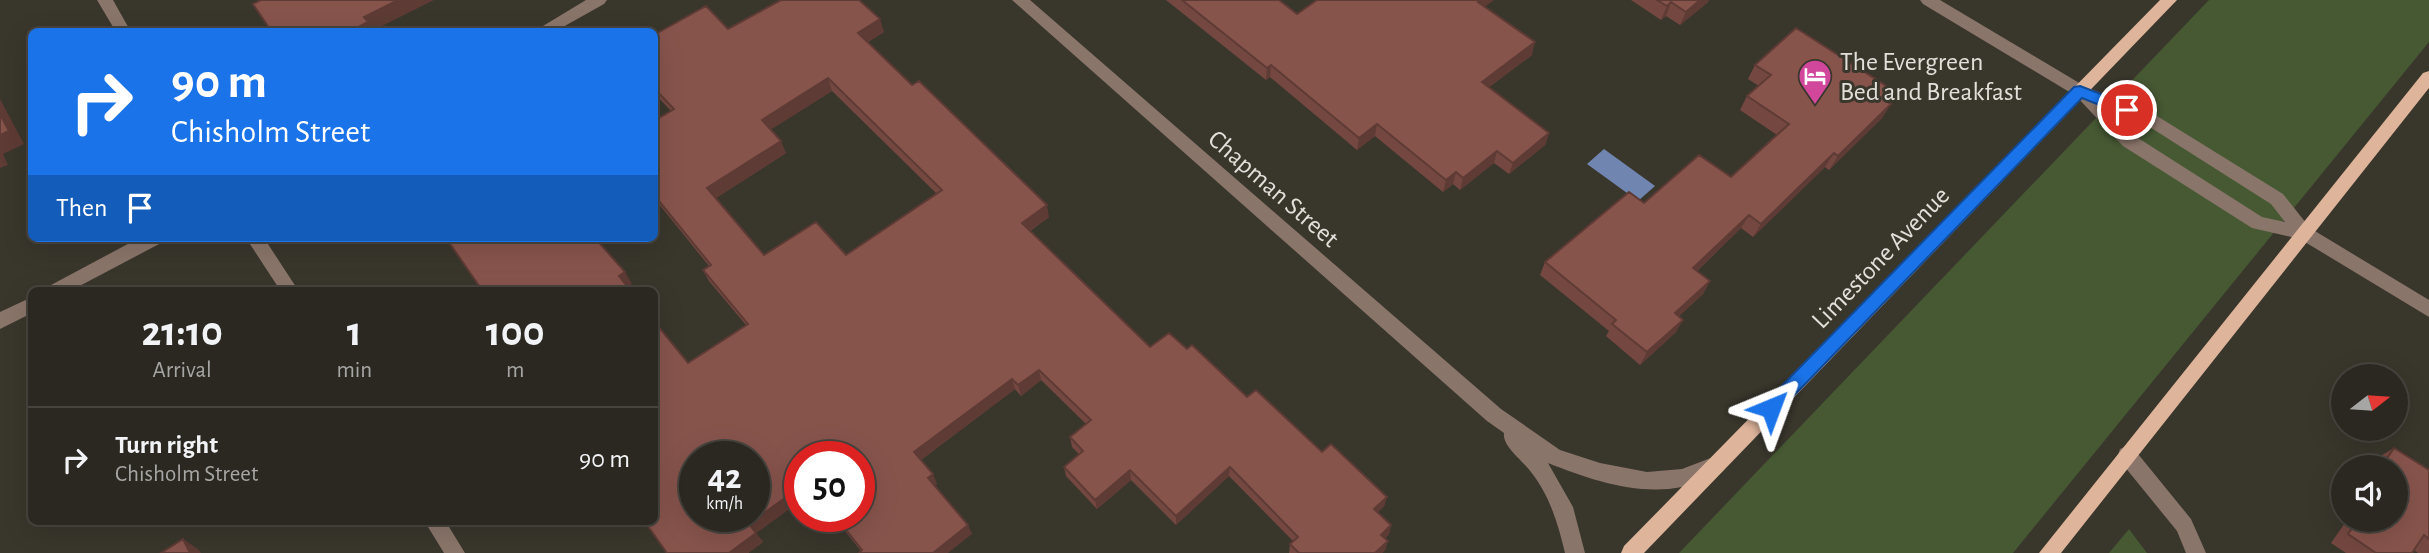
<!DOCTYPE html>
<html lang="en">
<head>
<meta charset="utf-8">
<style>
  body { margin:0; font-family:"Alegreya Sans",sans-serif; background:#37342e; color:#f1f3f6; height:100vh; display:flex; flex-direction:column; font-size:26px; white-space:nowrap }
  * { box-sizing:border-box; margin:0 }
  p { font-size:23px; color:#a6a6a5 }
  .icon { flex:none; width:38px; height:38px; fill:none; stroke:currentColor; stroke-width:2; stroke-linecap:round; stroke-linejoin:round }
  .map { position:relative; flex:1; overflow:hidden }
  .sheet { position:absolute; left:28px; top:287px; width:630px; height:238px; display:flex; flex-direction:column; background:#2b2821; border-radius:10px; box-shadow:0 7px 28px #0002,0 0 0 2px #47443f }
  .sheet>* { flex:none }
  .guide { position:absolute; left:28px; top:28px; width:630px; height:214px; border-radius:10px; box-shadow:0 7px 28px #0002,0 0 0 2px #47443f; background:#1a73e8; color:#fff; overflow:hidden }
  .needle { width:46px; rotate:73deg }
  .tools { position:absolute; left:2331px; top:364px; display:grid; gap:14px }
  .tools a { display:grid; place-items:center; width:77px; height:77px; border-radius:50%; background:#2b2821; box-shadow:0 7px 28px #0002,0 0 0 2px #47443f; font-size:35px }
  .speed { position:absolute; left:679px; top:441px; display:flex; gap:14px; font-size:35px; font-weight:700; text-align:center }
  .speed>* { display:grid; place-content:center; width:91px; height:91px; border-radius:50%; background:#2b2821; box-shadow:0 7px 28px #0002,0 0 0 2px #47443f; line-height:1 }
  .speed small { font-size:18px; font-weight:400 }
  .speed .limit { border:10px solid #d22; background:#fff; color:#111 }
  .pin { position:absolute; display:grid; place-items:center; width:60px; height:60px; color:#fff; margin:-30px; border:4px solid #fff; border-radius:50%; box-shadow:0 2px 7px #0007 }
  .me { position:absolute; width:77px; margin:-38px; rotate:44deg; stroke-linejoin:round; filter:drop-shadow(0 0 5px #0008) }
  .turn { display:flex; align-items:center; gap:24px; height:147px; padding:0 28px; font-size:32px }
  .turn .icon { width:91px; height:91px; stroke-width:2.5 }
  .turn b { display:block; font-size:49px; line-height:60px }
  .then { display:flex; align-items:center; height:66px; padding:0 28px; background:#0003; gap:14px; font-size:26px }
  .eta { display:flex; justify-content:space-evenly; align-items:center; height:119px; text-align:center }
  .eta b { font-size:42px; font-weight:600; line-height:49px }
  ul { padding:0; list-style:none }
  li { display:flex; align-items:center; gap:21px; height:105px; padding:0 28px; border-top:2px solid #47443f }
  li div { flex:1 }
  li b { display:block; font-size:26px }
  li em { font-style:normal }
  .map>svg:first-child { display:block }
</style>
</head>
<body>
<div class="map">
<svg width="2429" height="553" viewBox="0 0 2429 553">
  <rect width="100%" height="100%" fill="#39362c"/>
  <!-- green -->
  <path fill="#465933" d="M2209,0h220v42l-416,511h-334z
    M2129,529l18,24h-38z"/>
  <!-- water -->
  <path fill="#7086b1" d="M1604,149l51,37 -17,15 -51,-37z"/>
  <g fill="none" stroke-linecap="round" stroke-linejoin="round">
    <!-- minor -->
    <path fill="#8a756a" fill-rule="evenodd" d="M97,0h16l18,32h-15z
      M586,0h21l-3,4 -50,28h-21z
      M1012,0h18l471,409 59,41 40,13 47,9 35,-3 34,-13 7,3 3,6 -3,6c-13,5 -28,13 -41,16 -45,9 -94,-8 -134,-24l25,44 12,46h-20c-7,-29 -15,-57 -34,-81 -8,-11 -29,-26 -27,-39l-17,-12z
      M1920,0h20l146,87 71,29 126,78 27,34 119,72v17l-129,-78 -48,-11 -129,-82 -47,-50 -153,-92zM2107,109l38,15 126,80 14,18 -23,-5 -127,-81z
      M139,238h25l-3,5 -89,47h-24l3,-5z
      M246,238h18l34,52h-18z
      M32,297v16l-32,16v-17z
      M2127,446l7,3 57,70 15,34h-20l-9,-22 -57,-70 -2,-6 2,-6z
      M425,522h21l19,31h-21z"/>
    <!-- major -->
    <path fill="#deb49b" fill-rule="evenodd" d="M2160,0h17l-533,553h-23l3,-7z
      M2429,71v17l-368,465h-22l384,-480z"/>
  </g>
  <!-- wall -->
  <path fill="#744841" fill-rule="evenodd" d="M1166,0h113l18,14 188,-7 47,48 -43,32 60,46 -4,12 -36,29 -15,-11 -34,27 -7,-6 -10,8 -68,-56 -18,14 -87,-73 -4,3z
    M1631,0h78l-2,3 -27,22 -14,-9 -5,4z
    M728,29l156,3 -16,10 181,175 -19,14 120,116 37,2 60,48 75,55 65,45 -3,9 -6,6 13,13 -2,9 -4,4 3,3 -3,9 -3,3h-93l1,-9 3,-3 -64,-65 -53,49 -45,-45 -34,29 -31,-33 -2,-9 15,-13 -7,-7 -2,-10 16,-13 -45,-44 -20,16 -6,-7 -94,71 16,24 -3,2 38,48 -111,17 -28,-35h26l-59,-59v44l-44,32 7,9 -15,11 -60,-190 58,-38 -37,-44 -6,-11 6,-4 -55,-68v-77l17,-10 -17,-18v-58zM832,91l105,103 -91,61h-82l-48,-57 70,-45 -15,-24z
    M1755,65l139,26 -7,11 4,2 -9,14 -53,52 -4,-3 -72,70 -12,-9 -44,43 13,10 -7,13 -24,22 -3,16 -36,33 -34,-29 3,-5 -69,-56 5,-13 99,-59 87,-26 46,-42 -37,-25 7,-14 12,-10 -11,-7z
    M2394,448l35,22v83h-11l-4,-3 -2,3h-66l-15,-10 16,-23h49v-53h-25l6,-9z"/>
  <!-- shaded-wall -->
  <path fill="#5e3b35" d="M398,0h36l-60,30 -10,-13z
    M1480,0h14l-19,14 3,-12z
    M1700,0h9l-2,3 -27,22 6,-13z
    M1671,2l-5,14 -5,4 6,-14z
    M880,19l4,13 -22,13 -4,-12z
    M368,22l7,10h-26z
    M1535,42l-3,13 -53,39 3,-12z
    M1271,65l-1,12 -4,3 1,-12z
    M828,78l4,13 -65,41 -5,-12z
    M0,99l24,45 -21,10 5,11 -8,3z
    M1891,104l-9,14 -53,52 9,-14z
    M1377,124l-2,12 -18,14 2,-12z
    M1549,133l-4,12 -36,29 4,-11z
    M781,141l5,12 -73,47 -6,-12z
    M1497,151l-3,12 -34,27 3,-12z
    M1834,153l-9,14 -72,70 8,-13z
    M1456,172l-3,12 -10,8 3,-12z
    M1047,205l2,12 -25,17 -2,-11z
    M1749,215l-8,13 -55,53 7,-13z
    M625,272l7,12 -5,3 -8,-11z
    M1710,281l-7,13 -35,32 7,-13z
    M1683,320l-7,12 -36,33 7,-13z
    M1039,370l2,10 -20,16 -3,-11z
    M1012,379l3,10 -97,73 -4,-10z
    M1230,467l-1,9 -53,49v-9z
    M1130,470l1,10 -34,29 -2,-9z
    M933,474l4,10 -5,4 -4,-10z
    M800,487v14l-44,32 -7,-9z
    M1387,497l-3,9 -12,12 2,-9z
    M968,525l4,9 -24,19h-15z
    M1391,525l-2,9 -10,10 2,-9z
    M756,533l7,9 -15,11h-19z
    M183,539l15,10 3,4h-11z
    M1388,541l-3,9 -3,3h-7z"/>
  <!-- building -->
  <path fill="#87544c" stroke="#5e3b35" stroke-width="2" fill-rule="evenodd" d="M261,0h137l-34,17 4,5 -19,10h-77l-19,-28z
    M781,0h78l21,19 -22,14 54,52 7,-4 128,124 -25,18 128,124 19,-14 18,16 5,-4 55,52 9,-7 66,62 9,-8 56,53 -13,12 17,16 -10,10 7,6 -13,12h-76l-9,-9 8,-7 -68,-70 -54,49 -46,-46 -35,30 -31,-33 19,-16 -13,-14 21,-17 -52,-50 -21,15 -6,-6 -98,73 19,22 -5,4 40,47 -35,28h-74l3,-3 -27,-34h24v-59h-59v30l-51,37 7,9 -27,20h-62l-22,-31h9v-201l34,42 60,-39 -45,-54 8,-5 -57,-70v-74l20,-12 -20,-21v-53l52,-29 22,23zM828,78l114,112 -96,65 -30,-33 -52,33 -57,-67 74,-47 -19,-21zM695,457h59v59h-59z
    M1182,0h97l18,14 20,-14h163l-2,2 57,40 -53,40 67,51 -36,30 -16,-12 -34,27 -7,-6 -10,8 -69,-56 -18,14 -88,-73 -4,3z
    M1657,0h43l-14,12 -15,-10 -4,4z
    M1796,28l98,63 -10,9 7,4 -53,52 -4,-3 -73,71 -12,-9 -56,53 17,13 -35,32 8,7 -36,32 -35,-28 4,-4 -71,-58 84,-70 15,11 55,-48 32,22 58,-53 -42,-28 24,-21 -16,-10z
    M0,114l9,17 -9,4z
    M446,238h149l30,34 -6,4 11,14h-137l-2,-2 -5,2h-4z
    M2394,448l35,22v69l-5,-4 -12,18h-36l-28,-19 10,-14h38v-53h-15z
    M183,539l7,14h-29z"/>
  <!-- route -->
  <path fill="#1a73e8" stroke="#114b97" stroke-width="2" d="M2080,86l52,20 2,4 -7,6 -45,-18 -305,315 -6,2 -6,-2 -2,-5 2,-5 309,-316z"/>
  <!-- icons -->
  <defs>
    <symbol id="hotel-pin" viewBox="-11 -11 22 30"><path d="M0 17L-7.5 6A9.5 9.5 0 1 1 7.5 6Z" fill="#d1479c" stroke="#39362c"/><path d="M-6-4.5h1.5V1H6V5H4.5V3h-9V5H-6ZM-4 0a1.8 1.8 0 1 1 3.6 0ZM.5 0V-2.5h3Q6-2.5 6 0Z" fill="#fff"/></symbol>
  </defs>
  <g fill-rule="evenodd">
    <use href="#hotel-pin" x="1796" y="57" width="38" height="52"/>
  </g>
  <g text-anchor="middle" stroke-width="6" stroke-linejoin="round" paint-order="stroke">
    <!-- poi labels -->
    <g font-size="26" fill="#e2e0da" stroke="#39362c" text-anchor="start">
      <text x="1840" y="70">The Evergreen<tspan x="1840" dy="30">Bed and Breakfast</tspan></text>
    </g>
    <!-- street labels -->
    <g font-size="26" fill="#e2e0da" stroke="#39362c">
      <text transform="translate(1274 188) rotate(41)" y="9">Chapman Street</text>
      <text transform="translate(1880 257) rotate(-46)" y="9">Limestone Avenue</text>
    </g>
  </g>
</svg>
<div class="tools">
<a><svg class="needle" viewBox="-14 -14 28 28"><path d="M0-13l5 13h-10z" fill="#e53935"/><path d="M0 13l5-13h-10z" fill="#a6a6a5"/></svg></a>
<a><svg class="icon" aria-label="sound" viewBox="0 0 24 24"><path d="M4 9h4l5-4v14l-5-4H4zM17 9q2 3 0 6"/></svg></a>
</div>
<div class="speed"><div>42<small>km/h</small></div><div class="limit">50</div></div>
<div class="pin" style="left:2127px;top:110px;background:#d93025"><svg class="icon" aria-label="arrive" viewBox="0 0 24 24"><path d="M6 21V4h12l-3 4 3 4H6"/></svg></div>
<svg class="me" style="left:1771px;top:408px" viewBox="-20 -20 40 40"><path d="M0-17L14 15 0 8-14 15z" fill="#1a73e8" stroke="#fff" stroke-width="4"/></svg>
<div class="guide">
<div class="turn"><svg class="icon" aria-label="right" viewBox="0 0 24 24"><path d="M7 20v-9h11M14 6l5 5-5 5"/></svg><div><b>90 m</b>Chisholm Street</div></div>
<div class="then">Then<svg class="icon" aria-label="arrive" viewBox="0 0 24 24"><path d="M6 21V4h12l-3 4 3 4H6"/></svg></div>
</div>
<section class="sheet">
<div class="eta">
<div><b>21:10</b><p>Arrival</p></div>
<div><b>1</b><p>min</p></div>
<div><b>100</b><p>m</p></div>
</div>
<ul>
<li><svg class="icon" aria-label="right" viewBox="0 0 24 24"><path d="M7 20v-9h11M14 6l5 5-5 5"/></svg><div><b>Turn right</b><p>Chisholm Street</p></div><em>90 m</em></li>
</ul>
</section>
</div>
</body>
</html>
